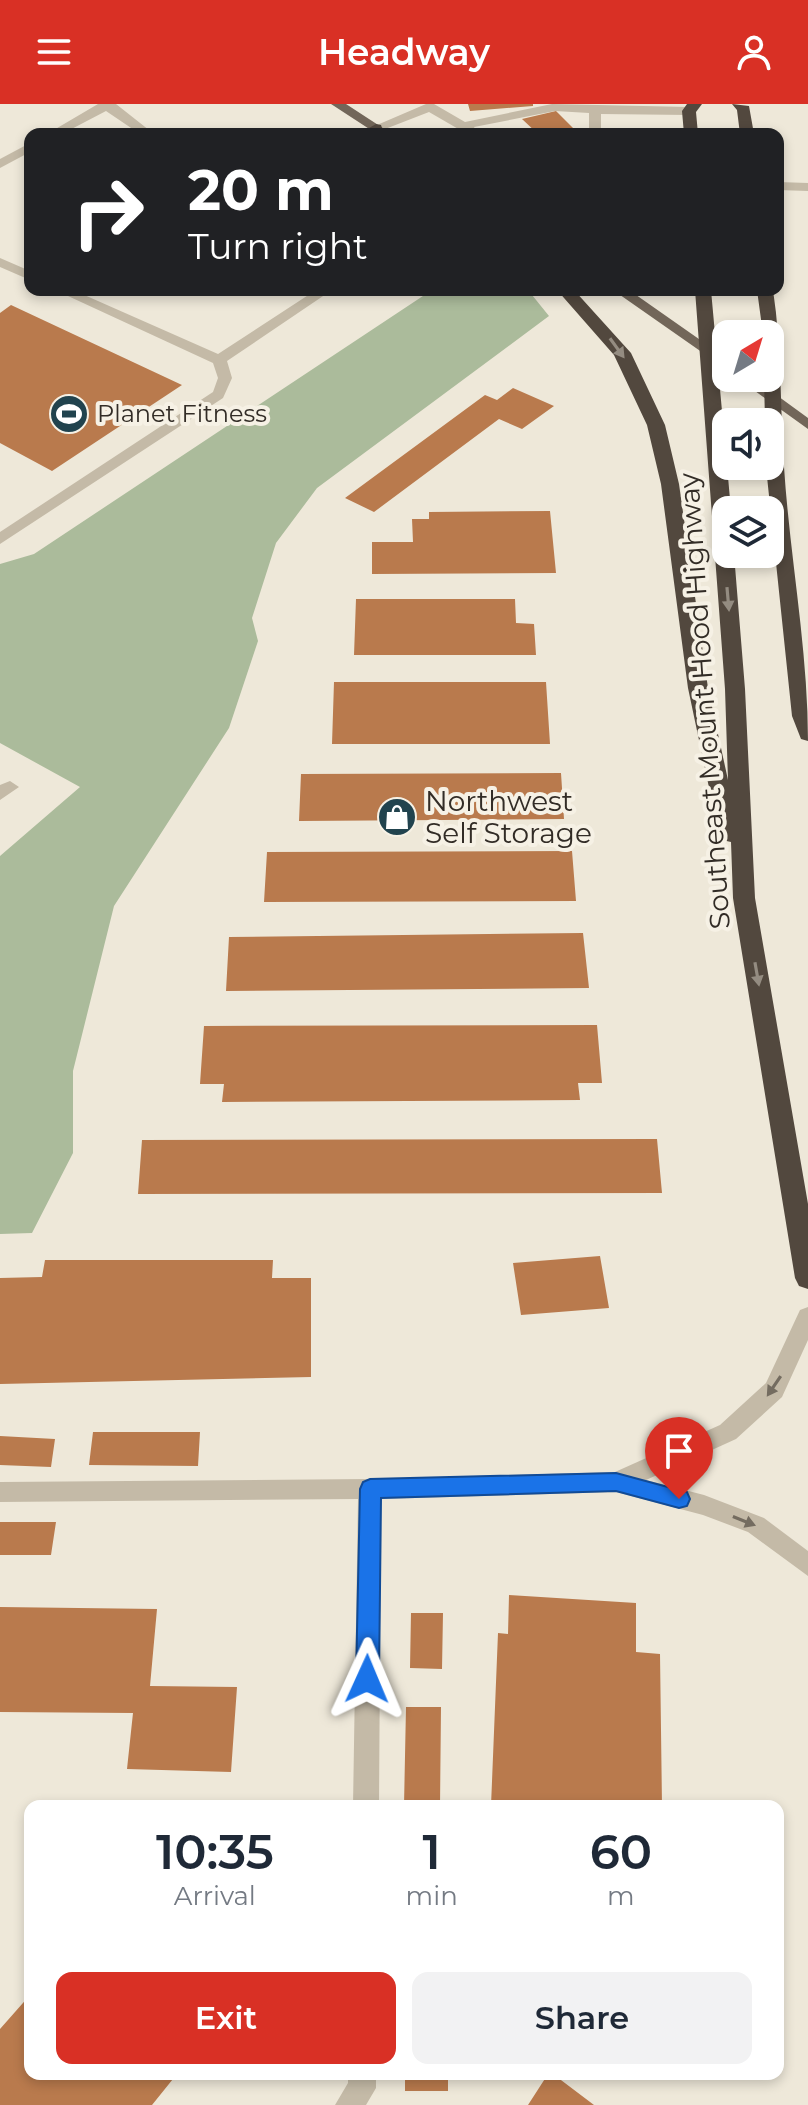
<!DOCTYPE html>
<html lang="en">
<head>
<meta charset="utf-8">
<style>
  body { margin:0; font-family:Montserrat,sans-serif; background:#f2f2f3; color:#1f2937; height:100vh; display:flex; flex-direction:column; font-size:30px; white-space:nowrap }
  * { box-sizing:border-box; margin:0 }
  p { font-size:26px; color:#747a83 }
  .icon { flex:none; width:44px; height:44px; fill:none; stroke:currentColor; stroke-width:2; stroke-linecap:round; stroke-linejoin:round }
  .map { position:relative; flex:1; overflow:hidden }
  .panel { position:absolute; left:24px; top:1696px; width:760px; height:280px; display:flex; flex-direction:column; background:#fff; border-radius:16px; box-shadow:0 4px 12px #0003 }
  .panel>* { flex:none }
  .hud { position:absolute; left:24px; top:24px; width:760px; height:168px; border-radius:16px; box-shadow:0 4px 12px #0003; background:#202124; color:#fff; overflow:hidden }
  .needle { width:52px; rotate:38deg }
  .tools { position:absolute; left:712px; top:216px; display:grid; gap:16px }
  .tools a { display:grid; place-items:center; width:72px; height:72px; border-radius:16px; background:#fff; box-shadow:0 4px 12px #0003; font-size:40px }
  .pin { position:absolute; display:grid; place-items:center; width:68px; height:68px; color:#fff; margin:-82px -34px; border-radius:50% 50% 50% 0; rotate:-45deg; box-shadow:0 0 8px #0007 }
  .pin .icon { rotate:45deg }
  .me { position:absolute; width:88px; margin:-44px; rotate:1deg; stroke-linejoin:round; filter:drop-shadow(0 0 6px #0008) }
  .turn { display:flex; align-items:center; gap:28px; height:168px; padding:0 32px; font-size:36px }
  .turn .icon { width:104px; height:104px; stroke-width:2.5 }
  .turn b { display:block; font-size:56px; line-height:68px }
  .eta { display:flex; justify-content:space-evenly; align-items:center; height:136px; text-align:center }
  .eta b { font-size:48px; font-weight:600; line-height:56px }
  .button { display:flex; gap:16px; margin-top:auto; padding:16px 32px }
  .button a { flex:1; height:92px; border-radius:16px; background:#d93025; color:#fff; font-size:32px; font-weight:600; line-height:92px; text-align:center }
  .button a+a { background:#f2f2f3; color:#1f2937 }
  header { display:flex; justify-content:space-between; align-items:center; height:104px; padding:0 32px; background:#d93025; color:#fff; font-size:36px; font-weight:600 }
  .map>svg:first-child { display:block }
</style>
</head>
<body>
<header><svg class="icon" aria-label="menu" viewBox="0 0 24 24"><path d="M4 6h16M4 12h16M4 18h16"/></svg>Headway<svg class="icon" aria-label="person" viewBox="0 0 24 24"><circle cx="12" cy="8" r="4"/><path d="M4 21q1-7 8-7t8 7"/></svg></header>
<div class="map">
<svg width="808" height="2001" viewBox="0 0 808 2001">
  <rect width="100%" height="100%" fill="#eee8d9"/>
  <!-- green -->
  <path fill="#abbb9b" d="M432,186h96l21,26 -232,172 -41,55 -24,75 6,23 -29,87 -115,178 -41,165v82l-41,80 -32,1v-378l80,-69 -80,-44v-179l34,-10z"/>
  <!-- building -->
  <path fill="#b97a4d" d="M468,0h65v2l-63,5z
    M556,7l23,23h-41l-16,-15z
    M11,201l171,80 -130,86 -52,-28v-130z
    M513,284l41,18 -32,23 -23,-10 -125,93 -29,-14 140,-103 12,5z
    M550,407l6,62 -184,1v-32h41l-1,-23h17v-7z
    M356,495h159l1,24 18,1 2,31h-182z
    M334,578h212l4,62h-218z
    M561,669l3,46 -265,2 2,-47z
    M572,747l4,50 -312,1 3,-50z
    M583,829l6,55 -363,3 3,-54z
    M597,921l5,58h-24l2,17 -358,2 2,-18h-24l4,-58z
    M657,1035l5,54 -524,1 4,-54z
    M600,1152l9,52 -88,7 -8,-52z
    M45,1156h228l-1,18h39v99l-311,7v-106l42,-1z
    M93,1328h107l-2,34 -109,-1z
    M0,1332l55,3 -4,28 -51,-2z
    M0,1418h56l-5,33h-51z
    M509,1491l127,8v49l24,2 2,152h-171l7,-173 10,1z
    M0,1503l157,2 -7,77 87,1 -6,85 -104,-3 6,-56 -133,-1z
    M411,1509h32l-1,56 -32,-1z
    M406,1603h35l-1,99h-36z
    M30,1891v79h147l-25,31h-152v-76z
    M405,1970h43v17h-43z
    M548,1970h5l41,31h-66z"/>
  <g fill="none" stroke-linecap="round" stroke-linejoin="round">
    <!-- minor -->
    <path fill="#c4baa7" fill-rule="evenodd" d="M98,0h18l38,30h-14l-34,-23 -44,23h-15z
      M426,0h8l31,18 87,-18 137,3 6,4 -6,4 -88,-1v20h-12v-21l-34,-2 -81,16 4,7h-11l-38,-22 -49,19 -10,-3z
      M30,39v9l-30,16v-9z
      M778,78l30,1v8l-30,-1z
      M0,154l30,13v9l-30,-13z
      M55,186h18l145,64 98,-64h16l-105,71 5,17 -9,20 -223,146v-12l213,-140 5,-14 -5,-15z
      M10,677l9,6 -19,13v-15z
      M808,1203v33l-26,57 -46,42 -90,41 58,15 60,23 44,33v25l-60,-44 -45,-17 -87,-23 -235,7 -2,307h-26l5,-307 -358,3v-20l370,-3 245,-7 105,-47 46,-42 34,-73z
      M348,1970h28v14l-10,17h-31l13,-22z"/>
    <!-- major -->
    <path fill="#726659" fill-rule="evenodd" d="M331,0h15l46,30h-15z
      M613,186h16l97,68v11z
      M737,274h16l55,40v11z"/>
    <!-- highway -->
    <path fill="#52483e" fill-rule="evenodd" d="M687,0h15l-6,8 2,22h-14l-2,-23z
      M732,0l17,2 5,28h-14l-3,-24z
      M376,20l5,1 3,9h-14l-1,-6z
      M557,186h17l57,63 34,72 14,59 29,204 20,92 -3,-91 -30,-399h16l20,220h-5v44h8l11,135 10,209 53,306v85l-9,-3 -4,-8 -62,-380 -2,-56 -9,-2 -3,-5 -31,-147 -27,-204 -14,-59 -33,-70z
      M757,186h16c9,59 7,117 11,177 6,92 24,182 24,274l-7,-2 -9,-23 -26,-249 4,-1v-44h-5l-1,-44h6v-44h-7z"/>
  </g>
  <!-- one-way arrows -->
  <defs><path id="oneway-solid" d="M-6-.8H1V-3.2L6.5 0L1 3.2V.8H-6Z" transform="scale(2)"/></defs>
  <g fill="#948c81">
    <use href="#oneway-solid" transform="translate(617 244) rotate(54)"/>
    <use href="#oneway-solid" transform="translate(728 495) rotate(85)"/>
    <use href="#oneway-solid" transform="translate(757 870) rotate(80)"/>
  </g>
  <g fill="#746c60">
    <use href="#oneway-solid" transform="translate(774 1282) rotate(124)"/>
    <use href="#oneway-solid" transform="translate(744 1417) rotate(22)"/>
  </g>
  <!-- route -->
  <path fill="#1a73e8" stroke="#114b97" stroke-width="2" d="M616,1369l63,17 8,2 3,7 -3,7 -8,2 -63,-17 -235,7 -2,181 -4,8 -8,3 -7,-3 -4,-8 4,-190 3,-7 7,-3z"/>
  <!-- icons -->
  <defs>
    <symbol id="stadium-disc" viewBox="-11 -11 22 22"><circle r="9.5" fill="#21434e" stroke="#f6f1e5"/><path d="M0-5a6.5 5 0 1 0 0 10a6.5 5 0 1 0 0-10ZM-3.5-1.8h7v3.6h-7Z" fill="#fff"/></symbol>
    <symbol id="shop-disc" viewBox="-11 -11 22 22"><circle r="9.5" fill="#21434e" stroke="#f6f1e5"/><path d="M-5-2.5h2.3a2.7 3.5 0 0 1 5.4 0H5L5.5 6h-11ZM-1.5-2.5h3a1.5 2.3 0 0 0-3 0Z" fill="#fff"/></symbol>
  </defs>
  <g fill-rule="evenodd">
    <use href="#stadium-disc" x="47" y="288" width="44" height="44"/>
    <use href="#shop-disc" x="375" y="691" width="44" height="44"/>
  </g>
  <g text-anchor="middle" stroke-width="8" stroke-linejoin="round" paint-order="stroke">
    <!-- far-poi labels -->
    <g font-size="24" fill="#322c26" stroke="#f6f1e5" text-anchor="start">
      <text x="97" y="318">Planet Fitness</text>
    </g>
    <!-- street labels -->
    <g font-size="28" fill="#322c26" stroke="#f6f1e5">
      <text transform="translate(704 597) rotate(-94)" y="10">Southeast Mount Hood Highway</text>
    </g>
    <!-- poi labels -->
    <g font-size="28" fill="#322c26" stroke="#f6f1e5" text-anchor="start">
      <text x="425" y="707">Northwest<tspan x="425" dy="32">Self Storage</tspan></text>
    </g>
  </g>
</svg>
<div class="tools">
<a><svg class="needle" viewBox="-14 -14 28 28"><path d="M0-13l5 13h-10z" fill="#e53935"/><path d="M0 13l5-13h-10z" fill="#747a83"/></svg></a>
<a><svg class="icon" aria-label="sound" viewBox="0 0 24 24"><path d="M4 9h4l5-4v14l-5-4H4zM17 9q2 3 0 6"/></svg></a>
<a><svg class="icon" aria-label="layers" viewBox="0 0 24 24"><path d="M12 4l9 5-9 5-9-5zM3 14l9 5 9-5"/></svg></a>
</div>
<div class="pin" style="left:679px;top:1395px;background:#d93025"><svg class="icon" aria-label="arrive" viewBox="0 0 24 24"><path d="M6 21V4h12l-3 4 3 4H6"/></svg></div>
<svg class="me" style="left:367px;top:1575px" viewBox="-20 -20 40 40"><path d="M0-17L14 15 0 8-14 15z" fill="#1a73e8" stroke="#fff" stroke-width="4"/></svg>
<div class="hud">
<div class="turn"><svg class="icon" aria-label="right" viewBox="0 0 24 24"><path d="M7 20v-9h11M14 6l5 5-5 5"/></svg><div><b>20 m</b>Turn right</div></div>
</div>
<section class="panel">
<div class="eta">
<div><b>10:35</b><p>Arrival</p></div>
<div><b>1</b><p>min</p></div>
<div><b>60</b><p>m</p></div>
</div>
<div class="button"><a>Exit</a><a>Share</a></div>
</section>
</div>
</body>
</html>
